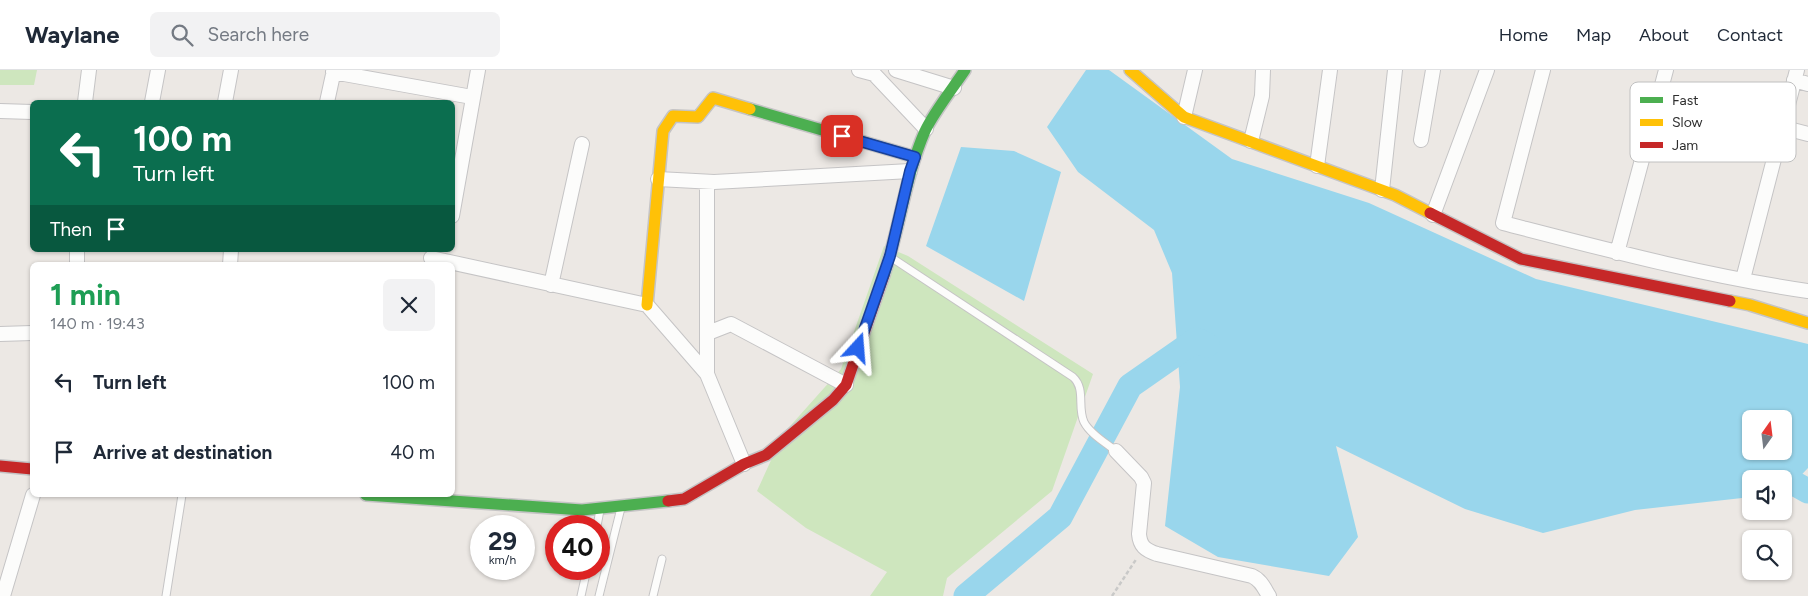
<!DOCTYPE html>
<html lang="en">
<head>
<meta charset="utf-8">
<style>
  body { margin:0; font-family:Figtree,sans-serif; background:#f2f2f3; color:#1f2937; height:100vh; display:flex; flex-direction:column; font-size:19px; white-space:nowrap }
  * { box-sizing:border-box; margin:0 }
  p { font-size:16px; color:#747a83 }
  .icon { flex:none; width:28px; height:28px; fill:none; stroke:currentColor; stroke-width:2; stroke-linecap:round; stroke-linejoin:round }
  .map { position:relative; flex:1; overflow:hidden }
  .details { position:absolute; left:30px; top:192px; width:425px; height:235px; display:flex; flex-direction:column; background:#fff; border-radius:8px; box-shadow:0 1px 4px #0004 }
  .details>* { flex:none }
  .guide { position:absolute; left:30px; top:30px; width:425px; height:152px; border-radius:8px; box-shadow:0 1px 4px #0004; background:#0b6e4f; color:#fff; overflow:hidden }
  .needle { width:32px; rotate:14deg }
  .fabs { position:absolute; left:1742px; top:340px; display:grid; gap:10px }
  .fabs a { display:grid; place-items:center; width:50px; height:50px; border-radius:8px; background:#fff; box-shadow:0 1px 4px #0004; font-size:25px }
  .speed { position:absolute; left:470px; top:445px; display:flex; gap:10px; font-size:25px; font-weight:700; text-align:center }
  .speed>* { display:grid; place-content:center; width:65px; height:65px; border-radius:50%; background:#fff; box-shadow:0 1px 4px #0004; line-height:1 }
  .speed small { font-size:12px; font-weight:400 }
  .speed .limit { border:8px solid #d22; background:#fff; color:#111 }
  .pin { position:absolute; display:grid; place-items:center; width:42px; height:42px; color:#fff; margin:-21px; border-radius:10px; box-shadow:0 2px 8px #0006 }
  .me { position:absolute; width:55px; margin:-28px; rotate:19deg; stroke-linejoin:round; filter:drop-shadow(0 0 4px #0008) }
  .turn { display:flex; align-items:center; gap:18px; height:105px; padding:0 20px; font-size:22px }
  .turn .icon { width:65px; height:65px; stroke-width:2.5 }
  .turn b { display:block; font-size:35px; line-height:42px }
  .then { display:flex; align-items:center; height:48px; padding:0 20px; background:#0003; gap:10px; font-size:19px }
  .round { display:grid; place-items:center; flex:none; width:52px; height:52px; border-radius:8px; background:#f2f2f3 }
  .summary { display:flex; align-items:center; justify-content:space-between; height:85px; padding:0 20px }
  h1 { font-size:30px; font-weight:700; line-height:38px; color:#1e9e55 }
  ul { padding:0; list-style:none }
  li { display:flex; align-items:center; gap:15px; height:70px; padding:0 20px }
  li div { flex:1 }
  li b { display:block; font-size:19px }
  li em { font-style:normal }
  header { display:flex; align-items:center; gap:30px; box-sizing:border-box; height:70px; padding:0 25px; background:#fff; border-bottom:1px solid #e0e1e3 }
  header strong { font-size:24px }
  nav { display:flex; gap:28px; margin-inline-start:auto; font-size:18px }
  .search { width:350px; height:45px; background:#f2f2f3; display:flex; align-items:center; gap:12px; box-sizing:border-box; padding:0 18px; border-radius:8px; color:#747a83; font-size:19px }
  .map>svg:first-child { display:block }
</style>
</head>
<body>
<header>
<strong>Waylane</strong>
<div class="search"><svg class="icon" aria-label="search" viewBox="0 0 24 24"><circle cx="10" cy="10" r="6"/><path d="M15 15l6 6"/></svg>Search here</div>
<nav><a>Home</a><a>Map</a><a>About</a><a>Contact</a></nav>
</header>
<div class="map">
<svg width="1808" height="526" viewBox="0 0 1808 526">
  <rect width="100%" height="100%" fill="#ece8e4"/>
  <!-- green -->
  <path fill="#cee6be" d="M0,0h37l-3,15h-34z
    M884,176l24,10 185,118 -41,117 -105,87 -4,18h-73l17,-24 -81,-44 -49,-37 26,-57 58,-65z"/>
  <!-- water -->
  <path fill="#99d6ec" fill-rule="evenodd" d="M1086,0h23l123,89 137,44 167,76 272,65v124l-24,25v-14h-33v18l-116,13 -92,23 -78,-24 -129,-63 22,91 -29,39 -111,-19 -53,-31 15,-139 -8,-114 -18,-43 -76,-58 -31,-45zM1751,349h33v32h-33z
    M961,77l53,4 47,21 -37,129 -98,-55z"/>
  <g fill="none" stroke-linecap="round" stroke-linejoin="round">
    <!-- river -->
    <path stroke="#99d6ec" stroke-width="25" d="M1765,397l43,24
      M966,526l94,-79 70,-131 66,-46 11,5"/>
    <defs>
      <path id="lane" d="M892,188l181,119c13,12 4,30 11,45 6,12 22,21 32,29
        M597,456l3,-16
        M166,526l16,-101
        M581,526l6,-27
        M599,526l22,-88
        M653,526l9,-37"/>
      <path id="street" d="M859,0l15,4 52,55
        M896,0l58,18
        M1543,0l-40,153c101,26 202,53 305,68
        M333,2l139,25
        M1794,10l14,4
        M1659,26l149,38
        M85,32l4,-32
        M152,32l6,-32
        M225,32l6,-32
        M327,32l7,-32
        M0,41l32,1
        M1184,47l11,-47
        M1421,70l12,-70
        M1251,71l11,-45 1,-26
        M1317,96l13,-96
        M658,109l56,3 196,-11
        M1382,120l13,-120
        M1433,145l54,-145
        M452,146l26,-146
        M77,180v15
        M1617,183l49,-183
        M431,188l216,47 60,69 37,90
        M230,195l1,-15
        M1743,209l54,-209
        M551,215l31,-141
        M708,263l23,-9 115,61
        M0,264l32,-1
        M707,304v-192
        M1116,381l25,26 3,6 -5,51c1,12 6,16 18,20l95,22c9,4 12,12 17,20
        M3,526l30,-101"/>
      <path id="fast" d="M750,39l165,48
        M884,205c16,-48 21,-98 41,-144 9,-19 28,-43 40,-61
        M366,425l216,15 86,-9"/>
      <path id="slow" d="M1130,0l54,47 211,78 35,18
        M1730,231l20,4 58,18
        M647,235l16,-174 10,-15 25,1 15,-19 37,11"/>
      <path id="jam" d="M1430,143l91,46 209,42
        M0,396l32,3
        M668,431l16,-2 60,-35 22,-9 67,-55 13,-15 38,-110"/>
    </defs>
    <!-- lane casing -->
    <use href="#lane" stroke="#c5c4c5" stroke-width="9"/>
    <!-- street casing -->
    <use href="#street" stroke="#c5c4c5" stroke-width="16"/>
    <!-- fast casing -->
    <use href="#fast" stroke="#c5c4c5" stroke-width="14"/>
    <!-- slow casing -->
    <use href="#slow" stroke="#c5c4c5" stroke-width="14"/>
    <!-- jam casing -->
    <use href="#jam" stroke="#c5c4c5" stroke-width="14"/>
    <!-- path -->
    <path stroke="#c9c9c8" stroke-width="2.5" stroke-dasharray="4 2.5" stroke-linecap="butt" d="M1112,526l25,-38"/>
    <!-- lane -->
    <use href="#lane" stroke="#fcfcfb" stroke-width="7"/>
    <!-- street -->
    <use href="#street" stroke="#fcfcfb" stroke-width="14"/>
    <!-- fast -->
    <use href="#fast" stroke="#4caf50" stroke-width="11"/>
    <!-- slow -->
    <use href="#slow" stroke="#ffc107" stroke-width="11"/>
    <!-- jam -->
    <use href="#jam" stroke="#c62828" stroke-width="11"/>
  </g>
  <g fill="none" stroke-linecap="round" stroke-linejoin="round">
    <defs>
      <path id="route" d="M842,66l73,21 -5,14 -20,85 -32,92"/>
    </defs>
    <!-- route casing -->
    <use href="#route" stroke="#184099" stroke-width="12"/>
    <!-- route -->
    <use href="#route" stroke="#2563eb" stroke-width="9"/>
  </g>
  <!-- legend -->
  <rect x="1630" y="12" width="166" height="80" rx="8" fill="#fff" stroke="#c0c0c0" stroke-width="1"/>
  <rect x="1640" y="27" width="23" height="6" fill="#4caf50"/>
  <rect x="1640" y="49" width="23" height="7" fill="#ffc107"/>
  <rect x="1640" y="72" width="23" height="6" fill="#c62828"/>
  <g font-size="14" fill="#2e2e2e">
    <text x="1672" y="35">Fast</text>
    <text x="1672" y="57">Slow</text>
    <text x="1672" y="80">Jam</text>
  </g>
</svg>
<div class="fabs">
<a><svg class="needle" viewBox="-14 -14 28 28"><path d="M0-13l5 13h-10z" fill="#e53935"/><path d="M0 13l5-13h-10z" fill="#747a83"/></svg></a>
<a><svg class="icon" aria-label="sound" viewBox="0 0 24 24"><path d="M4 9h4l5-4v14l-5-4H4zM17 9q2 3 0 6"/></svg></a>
<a><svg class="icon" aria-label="search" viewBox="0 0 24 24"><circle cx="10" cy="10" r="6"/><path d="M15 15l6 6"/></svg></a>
</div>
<div class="speed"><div>29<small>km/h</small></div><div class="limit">40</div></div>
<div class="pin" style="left:842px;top:66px;background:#d93025"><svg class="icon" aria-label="arrive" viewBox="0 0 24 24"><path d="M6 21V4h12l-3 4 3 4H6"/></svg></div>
<svg class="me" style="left:858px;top:278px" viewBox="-20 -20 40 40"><path d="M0-17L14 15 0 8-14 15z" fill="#2563eb" stroke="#fff" stroke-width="4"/></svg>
<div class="guide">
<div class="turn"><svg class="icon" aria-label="left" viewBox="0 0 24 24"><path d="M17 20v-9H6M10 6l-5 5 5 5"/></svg><div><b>100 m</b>Turn left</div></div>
<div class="then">Then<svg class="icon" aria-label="arrive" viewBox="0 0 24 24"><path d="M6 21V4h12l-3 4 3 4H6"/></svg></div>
</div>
<section class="details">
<div class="summary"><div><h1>1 min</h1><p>140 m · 19:43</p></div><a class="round"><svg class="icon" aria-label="close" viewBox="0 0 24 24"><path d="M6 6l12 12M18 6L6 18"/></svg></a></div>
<ul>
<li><svg class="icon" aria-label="left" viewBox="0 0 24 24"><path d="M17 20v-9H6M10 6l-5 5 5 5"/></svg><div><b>Turn left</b></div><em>100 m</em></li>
<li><svg class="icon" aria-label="arrive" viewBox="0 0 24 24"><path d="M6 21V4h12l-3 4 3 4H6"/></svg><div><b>Arrive at destination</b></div><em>40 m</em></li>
</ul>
</section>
</div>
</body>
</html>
